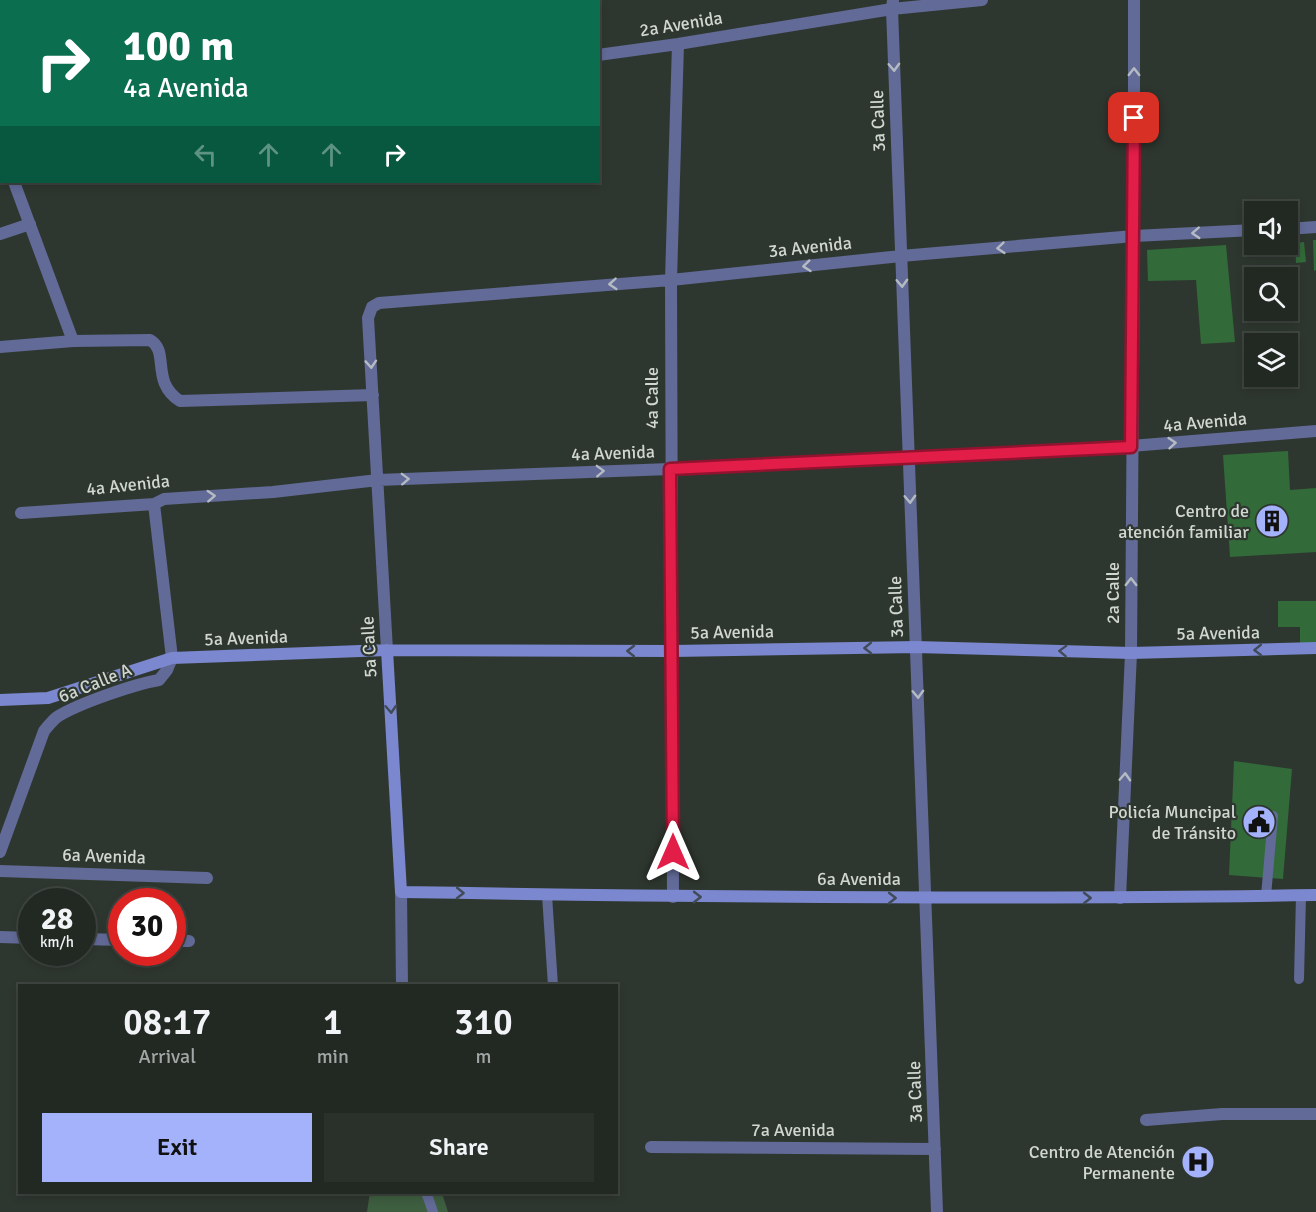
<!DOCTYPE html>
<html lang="en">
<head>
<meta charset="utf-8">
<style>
  body { margin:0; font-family:Signika,sans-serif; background:#2a312b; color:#f1f3f6; height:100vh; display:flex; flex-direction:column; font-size:22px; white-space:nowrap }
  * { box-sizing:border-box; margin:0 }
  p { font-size:20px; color:#a2a6a6 }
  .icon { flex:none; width:33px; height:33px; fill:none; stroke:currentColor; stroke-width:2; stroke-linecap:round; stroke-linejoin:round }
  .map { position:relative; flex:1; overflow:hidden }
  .drawer { position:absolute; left:18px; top:984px; width:600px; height:210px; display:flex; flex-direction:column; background:#222923; border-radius:0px; box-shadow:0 3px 9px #0003,0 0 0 2px #3f4541 }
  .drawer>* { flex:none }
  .banner { position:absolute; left:0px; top:0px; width:600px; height:183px; box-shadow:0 3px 9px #0003,0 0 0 2px #3f4541; background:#0b6e4f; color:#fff; overflow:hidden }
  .controls { position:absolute; left:1244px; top:201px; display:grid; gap:12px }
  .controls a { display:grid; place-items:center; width:54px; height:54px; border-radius:0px; background:#222923; box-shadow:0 3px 9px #0003,0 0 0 2px #3f4541; font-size:30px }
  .speed { position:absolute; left:18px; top:888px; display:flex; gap:12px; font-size:30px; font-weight:700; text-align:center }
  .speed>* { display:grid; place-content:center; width:78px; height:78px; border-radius:50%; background:#222923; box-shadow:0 3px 9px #0003,0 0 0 2px #3f4541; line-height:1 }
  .speed small { font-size:15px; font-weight:400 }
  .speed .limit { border:9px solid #d22; background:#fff; color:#111 }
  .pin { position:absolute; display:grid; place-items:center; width:51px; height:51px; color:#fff; margin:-26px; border-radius:12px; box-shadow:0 3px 9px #0006 }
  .me { position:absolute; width:66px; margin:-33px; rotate:0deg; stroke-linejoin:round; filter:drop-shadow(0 0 4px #0008) }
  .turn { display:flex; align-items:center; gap:21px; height:126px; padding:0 24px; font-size:27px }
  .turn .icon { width:78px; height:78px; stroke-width:2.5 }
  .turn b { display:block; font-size:42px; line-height:51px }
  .lanes { display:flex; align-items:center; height:57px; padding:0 24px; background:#0003; justify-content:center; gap:30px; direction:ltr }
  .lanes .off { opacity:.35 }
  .eta { display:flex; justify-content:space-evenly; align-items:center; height:102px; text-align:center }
  .eta b { font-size:36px; font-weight:600; line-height:42px }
  .cta { display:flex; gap:12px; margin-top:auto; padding:12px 24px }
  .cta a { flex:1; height:69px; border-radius:0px; background:#a4b2fc; color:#111; font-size:24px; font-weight:600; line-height:69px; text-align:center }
  .cta a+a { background:#2a312b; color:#f1f3f6 }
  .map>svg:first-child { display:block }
</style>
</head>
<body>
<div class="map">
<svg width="1316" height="1212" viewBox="0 0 1316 1212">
  <rect width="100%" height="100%" fill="#2e372f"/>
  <!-- green -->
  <path fill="#3e5e40" d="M370,1192l72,1 6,19h-81z"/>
  <!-- building -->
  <path fill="#326a39" d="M1313,240h3v30l-2,1z
    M1304,242l2,20 -10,1 -1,-20z
    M1226,245l9,97 -34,2 -5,-64 -48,1 -1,-31z
    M1288,451l2,39 26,-2v64l-86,5 -7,-102z
    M1278,601h38v44h-16v-18h-22z
    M1234,761l58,8 -9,110 -54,-4z"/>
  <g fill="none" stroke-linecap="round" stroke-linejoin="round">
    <!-- lane -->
    <path stroke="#626a97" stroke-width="10" d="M547,895l6,91
      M1266,896l7,-80
      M1299,979l2,-83
      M426,1192l7,20"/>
    <!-- street -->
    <path stroke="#626a97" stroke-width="12" d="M893,0l-1,9 45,1203
      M598,55l80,-11 214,-35 90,-9
      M0,144l2,4
      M14,182l59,159
      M1287,229l29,-2
      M0,234l30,-10
      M0,347l73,-6 77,-1c20,11 0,42 30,61l193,-6
      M21,513l133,-9 10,-5 109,-7 105,-12 292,-11 461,-23 185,-15
      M387,650l-19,-332 4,-11 7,-4 292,-23 230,-24 233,-20 120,-6
      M0,852l44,-121c4,-5 8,-10 13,-14 20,-13 78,-33 102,-37l8,-10 5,-12 -18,-154
      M0,871l207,7
      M401,892l1,94
      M673,897l-2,-617 7,-236
      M1120,898l11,-245 3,-417v-236
      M0,937l32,1
      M82,939l40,1
      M172,941h17
      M1146,1120l76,-6h94
      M651,1147l284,2"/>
    <!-- secondary -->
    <path stroke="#7b87ce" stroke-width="12" d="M387,650l14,242c305,5 610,8 915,3
      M0,700l48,-2 124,-40 215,-8 286,1 243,-4 215,6 185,-5"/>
  </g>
  <!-- one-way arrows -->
  <defs><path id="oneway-chevron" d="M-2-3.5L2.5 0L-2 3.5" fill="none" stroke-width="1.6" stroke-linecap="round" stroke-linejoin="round" transform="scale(1.5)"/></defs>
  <g stroke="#b5bbc2">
    <use href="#oneway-chevron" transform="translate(894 67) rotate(88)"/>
    <use href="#oneway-chevron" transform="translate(1134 72) rotate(-90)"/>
    <use href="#oneway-chevron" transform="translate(1196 233) rotate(177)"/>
    <use href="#oneway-chevron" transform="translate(1001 248) rotate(175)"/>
    <use href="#oneway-chevron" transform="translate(807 266) rotate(174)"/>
    <use href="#oneway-chevron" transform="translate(902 283) rotate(88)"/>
    <use href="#oneway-chevron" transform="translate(613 284) rotate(176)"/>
    <use href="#oneway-chevron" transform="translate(371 364) rotate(86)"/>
    <use href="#oneway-chevron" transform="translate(1172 443) rotate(-5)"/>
    <use href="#oneway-chevron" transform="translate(600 471) rotate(-2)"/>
    <use href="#oneway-chevron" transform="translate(405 479) rotate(-2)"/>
    <use href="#oneway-chevron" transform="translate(211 496) rotate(-3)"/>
    <use href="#oneway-chevron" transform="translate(910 499) rotate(88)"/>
    <use href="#oneway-chevron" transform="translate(1131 582) rotate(-90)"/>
    <use href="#oneway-chevron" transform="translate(918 694) rotate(88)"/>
    <use href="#oneway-chevron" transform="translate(1125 777) rotate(-87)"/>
  </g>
  <g stroke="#414b57">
    <use href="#oneway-chevron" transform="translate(868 648) rotate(179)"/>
    <use href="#oneway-chevron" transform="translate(1258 650) rotate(179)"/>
    <use href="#oneway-chevron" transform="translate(631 651) rotate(-180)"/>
    <use href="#oneway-chevron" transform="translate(1063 651) rotate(-178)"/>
    <use href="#oneway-chevron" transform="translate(391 709) rotate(87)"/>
    <use href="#oneway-chevron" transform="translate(460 893) rotate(1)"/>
    <use href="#oneway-chevron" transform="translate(697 897)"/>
    <use href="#oneway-chevron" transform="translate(892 898)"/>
    <use href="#oneway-chevron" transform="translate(1087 898)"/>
  </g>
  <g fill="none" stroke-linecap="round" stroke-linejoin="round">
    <defs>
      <path id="route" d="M673,852l-3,-383 461,-22 3,-329"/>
    </defs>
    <!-- route casing -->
    <use href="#route" stroke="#92132f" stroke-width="15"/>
    <!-- route -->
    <use href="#route" stroke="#e11d48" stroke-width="10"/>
  </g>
  <!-- icons -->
  <defs>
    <symbol id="building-disc" viewBox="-11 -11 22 22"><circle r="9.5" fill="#a4b2fc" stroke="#2e372f"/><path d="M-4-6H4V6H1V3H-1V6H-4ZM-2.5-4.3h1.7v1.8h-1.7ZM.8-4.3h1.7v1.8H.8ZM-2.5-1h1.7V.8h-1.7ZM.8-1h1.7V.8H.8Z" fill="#111"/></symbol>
    <symbol id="civic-disc" viewBox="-11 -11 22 22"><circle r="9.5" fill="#a4b2fc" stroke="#2e372f"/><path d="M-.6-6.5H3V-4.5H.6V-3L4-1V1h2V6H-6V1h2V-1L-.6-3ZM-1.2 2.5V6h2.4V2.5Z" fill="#111"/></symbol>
    <symbol id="hospital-disc" viewBox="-11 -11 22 22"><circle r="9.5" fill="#a4b2fc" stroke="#2e372f"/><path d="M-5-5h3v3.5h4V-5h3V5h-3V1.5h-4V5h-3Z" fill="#111"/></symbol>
  </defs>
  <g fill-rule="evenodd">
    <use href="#building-disc" x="1253" y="502" width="38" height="38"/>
    <use href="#civic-disc" x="1240" y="803" width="38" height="38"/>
    <use href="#hospital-disc" x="1179" y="1143" width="38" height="38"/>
  </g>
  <g text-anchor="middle" stroke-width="4.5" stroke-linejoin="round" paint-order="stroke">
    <!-- street labels -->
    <g font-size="18" fill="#d1d6d1" stroke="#2e372f">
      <text transform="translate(681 24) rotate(-9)" y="6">2a Avenida</text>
      <text transform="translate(878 121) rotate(-92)" y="6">3a Calle</text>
      <text transform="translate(810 247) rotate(-6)" y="6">3a Avenida</text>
      <text transform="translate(652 398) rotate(-90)" y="6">4a Calle</text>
      <text transform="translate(1205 422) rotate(-5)" y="6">4a Avenida</text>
      <text transform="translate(613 453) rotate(-2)" y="6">4a Avenida</text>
      <text transform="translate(128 485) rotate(-6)" y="6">4a Avenida</text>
      <text transform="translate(1113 593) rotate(-90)" y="6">2a Calle</text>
      <text transform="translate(896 607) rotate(-92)" y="6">3a Calle</text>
      <text transform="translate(732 632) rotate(-1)" y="6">5a Avenida</text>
      <text transform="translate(1218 633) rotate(-1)" y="6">5a Avenida</text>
      <text transform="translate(246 638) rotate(-2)" y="6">5a Avenida</text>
      <text transform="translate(369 647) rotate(-93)" y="6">5a Calle</text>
      <text transform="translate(95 683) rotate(-22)" y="6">6a Calle A</text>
      <text transform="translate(104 856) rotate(2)" y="6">6a Avenida</text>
      <text x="859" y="885">6a Avenida</text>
      <text transform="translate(915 1092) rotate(-92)" y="6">3a Calle</text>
      <text x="793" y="1136">7a Avenida</text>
    </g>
    <!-- poi labels -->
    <g font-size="18" fill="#d1d6d1" stroke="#2e372f" text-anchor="end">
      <text x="1249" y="517">Centro de<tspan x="1249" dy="21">atención familiar</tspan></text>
      <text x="1236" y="818">Policía Muncipal<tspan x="1236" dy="21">de Tránsito</tspan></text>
      <text x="1175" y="1158">Centro de Atención<tspan x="1175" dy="21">Permanente</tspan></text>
    </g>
  </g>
</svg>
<div class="controls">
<a><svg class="icon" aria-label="sound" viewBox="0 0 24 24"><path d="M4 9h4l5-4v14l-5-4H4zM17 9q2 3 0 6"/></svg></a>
<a><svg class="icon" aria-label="search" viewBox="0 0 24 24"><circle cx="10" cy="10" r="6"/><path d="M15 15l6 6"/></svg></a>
<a><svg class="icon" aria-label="layers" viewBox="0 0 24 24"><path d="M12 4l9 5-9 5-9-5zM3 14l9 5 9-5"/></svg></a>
</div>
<div class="speed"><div>28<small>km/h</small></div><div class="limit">30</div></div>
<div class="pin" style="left:1134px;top:118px;background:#d93025"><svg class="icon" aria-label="arrive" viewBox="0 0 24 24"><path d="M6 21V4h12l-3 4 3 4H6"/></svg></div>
<svg class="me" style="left:673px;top:852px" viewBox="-20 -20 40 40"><path d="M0-17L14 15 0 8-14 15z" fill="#e11d48" stroke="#fff" stroke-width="4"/></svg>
<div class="banner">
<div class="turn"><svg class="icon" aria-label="right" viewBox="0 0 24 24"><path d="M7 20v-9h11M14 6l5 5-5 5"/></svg><div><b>100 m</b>4a Avenida</div></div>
<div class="lanes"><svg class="icon off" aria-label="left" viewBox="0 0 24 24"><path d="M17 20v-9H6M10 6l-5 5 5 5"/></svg><svg class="icon off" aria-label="ahead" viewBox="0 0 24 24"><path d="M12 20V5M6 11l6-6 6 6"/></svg><svg class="icon off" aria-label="ahead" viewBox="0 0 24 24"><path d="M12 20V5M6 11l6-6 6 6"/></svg><svg class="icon" aria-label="right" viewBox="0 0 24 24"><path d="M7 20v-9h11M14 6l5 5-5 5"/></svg></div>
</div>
<section class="drawer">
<div class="eta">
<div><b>08:17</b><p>Arrival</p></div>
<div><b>1</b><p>min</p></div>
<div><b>310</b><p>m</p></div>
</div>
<div class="cta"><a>Exit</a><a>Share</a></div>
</section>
</div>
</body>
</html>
